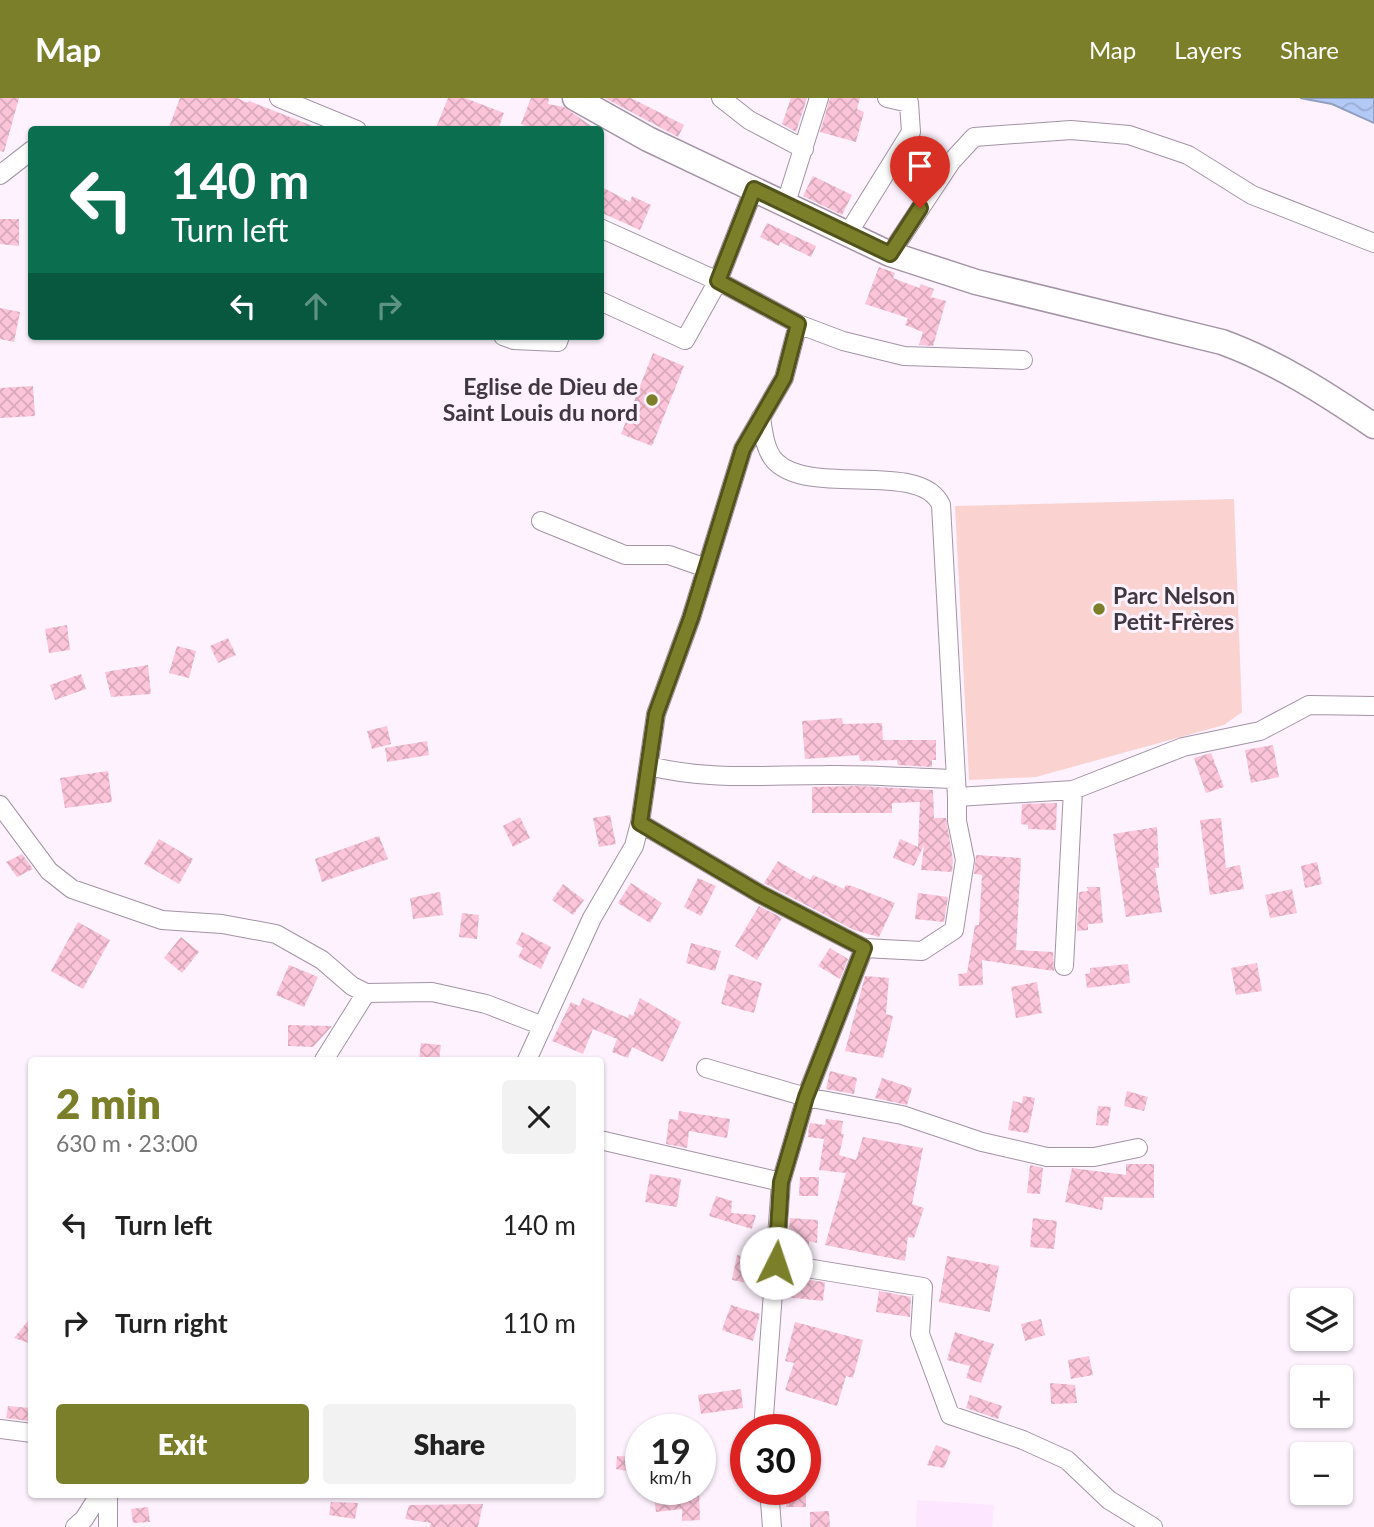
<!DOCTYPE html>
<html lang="en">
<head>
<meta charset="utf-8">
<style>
  body { margin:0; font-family:Lato,sans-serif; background:#f2f2f2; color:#222; height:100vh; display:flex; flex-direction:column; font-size:26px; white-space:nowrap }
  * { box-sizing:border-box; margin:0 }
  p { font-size:23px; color:#767676 }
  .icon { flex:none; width:38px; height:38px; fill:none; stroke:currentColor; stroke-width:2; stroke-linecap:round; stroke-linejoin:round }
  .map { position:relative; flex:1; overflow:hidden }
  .details { position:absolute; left:28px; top:959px; width:576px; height:441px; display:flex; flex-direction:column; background:#fff; border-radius:7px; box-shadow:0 2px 5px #0004 }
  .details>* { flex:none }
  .top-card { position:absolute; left:28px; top:28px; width:576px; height:214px; border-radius:7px; box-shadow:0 2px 5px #0004; background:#0b6e4f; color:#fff; overflow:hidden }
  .buttons { position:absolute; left:1290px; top:1190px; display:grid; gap:14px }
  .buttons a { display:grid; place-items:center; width:63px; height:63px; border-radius:7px; background:#fff; box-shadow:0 2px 5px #0004; font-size:35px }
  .speed { position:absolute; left:625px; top:1316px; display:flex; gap:14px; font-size:35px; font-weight:700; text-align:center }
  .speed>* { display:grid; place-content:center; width:91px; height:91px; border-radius:50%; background:#fff; box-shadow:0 2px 5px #0004; line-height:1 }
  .speed small { font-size:18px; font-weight:400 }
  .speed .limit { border:10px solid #d22; background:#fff; color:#111 }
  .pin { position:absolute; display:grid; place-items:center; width:60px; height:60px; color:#fff; margin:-72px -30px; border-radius:50% 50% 50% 0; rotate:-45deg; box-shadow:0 0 7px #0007 }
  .pin .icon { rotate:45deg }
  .me { position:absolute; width:77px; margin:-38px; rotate:4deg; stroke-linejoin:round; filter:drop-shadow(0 0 5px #0008) }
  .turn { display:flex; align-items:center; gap:24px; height:147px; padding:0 28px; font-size:32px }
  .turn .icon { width:91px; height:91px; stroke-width:2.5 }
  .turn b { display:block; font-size:49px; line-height:60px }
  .lanes { display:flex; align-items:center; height:66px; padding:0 28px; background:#0003; justify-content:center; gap:35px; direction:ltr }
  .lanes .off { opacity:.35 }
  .round { display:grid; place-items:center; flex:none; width:74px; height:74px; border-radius:7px; background:#f2f2f2 }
  .head { display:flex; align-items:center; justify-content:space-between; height:119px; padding:0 28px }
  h1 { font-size:42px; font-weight:800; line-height:52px; color:#7c7f29 }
  .button { display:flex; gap:14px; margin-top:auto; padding:14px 28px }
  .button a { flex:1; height:80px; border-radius:7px; background:#7c7f29; color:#fff; font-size:28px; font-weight:800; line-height:80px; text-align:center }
  .button a+a { background:#f2f2f2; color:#222 }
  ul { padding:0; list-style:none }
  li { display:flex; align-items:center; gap:21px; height:98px; padding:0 28px }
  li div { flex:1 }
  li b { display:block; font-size:26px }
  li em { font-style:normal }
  header { display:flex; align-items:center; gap:42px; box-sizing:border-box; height:98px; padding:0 35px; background:#7c7f29; color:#fff }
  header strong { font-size:33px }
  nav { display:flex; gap:38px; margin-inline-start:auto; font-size:24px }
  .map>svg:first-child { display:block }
</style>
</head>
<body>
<header>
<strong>Map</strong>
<nav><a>Map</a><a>Layers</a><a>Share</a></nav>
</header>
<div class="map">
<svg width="1374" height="1429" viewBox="0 0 1374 1429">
  <defs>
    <pattern id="water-waves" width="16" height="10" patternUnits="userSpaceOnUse" patternTransform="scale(1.75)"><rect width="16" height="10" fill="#b3c9f6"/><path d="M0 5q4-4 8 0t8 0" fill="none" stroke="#9badd4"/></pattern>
    <pattern id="building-cross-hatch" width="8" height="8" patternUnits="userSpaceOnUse" patternTransform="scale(1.75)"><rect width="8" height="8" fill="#fbc4d9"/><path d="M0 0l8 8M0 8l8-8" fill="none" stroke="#d8a9bb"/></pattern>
  </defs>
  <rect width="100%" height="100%" fill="#fdf2fe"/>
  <!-- built -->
  <path fill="#fde6ff" d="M917,1402l77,5 -2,22h-76z"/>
  <!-- green -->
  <path fill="#fad3d1" d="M1234,401l8,213 -18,13 -188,52 -67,3 -14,-274z"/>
  <!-- water -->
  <path fill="url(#water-waves)" stroke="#909ebf" stroke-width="2" d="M1300,0h74v25l-42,-19z"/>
  <!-- building -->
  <path fill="url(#building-cross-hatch)" d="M0,0h19l-15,54 -4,-1z
    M180,0h57l11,5 1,-2 74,29h-155z
    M448,0h17l39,15 -6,17h-63z
    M531,0h18l-1,6 16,3 33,23h-62l-14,-6z
    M605,0h26l53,27 -6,12z
    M791,0h16l-11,34 -14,-8z
    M830,0h30l-3,11 7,3 -8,30 -36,-10z
    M813,78l39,19 -10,20 -39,-19z
    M600,88l30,16 2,-6 19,9 -11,25 -40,-18z
    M0,121h19v27l-19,-2z
    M767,125l49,23 -5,11 -31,-15 -1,4 -19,-9z
    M879,169l16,6 -2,5 26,10 2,-4 13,5 -3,8 15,4 -13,45 -14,-1 4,-13 -18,-7 3,-7 -43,-14z
    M0,210l20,4 -6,30 -14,-3z
    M653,255l31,13 -32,80 -31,-12z
    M33,288l2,30 -35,2v-30z
    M67,527l3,25 -21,3 -4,-24z
    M228,540l8,17 -18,8 -8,-17z
    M177,548l19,5 -7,27 -20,-5z
    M148,567l3,29 -40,3 -6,-25z
    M81,576l5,15 -31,11 -5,-15z
    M842,620l1,6 39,-1 1,17h53v20h-4v7l-34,-2 -1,-5 -37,1 -1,-6 -54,4 -3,-38z
    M387,628l4,18 -19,5 -5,-18z
    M427,643l2,14 -42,7 -2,-14z
    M1273,647l6,32 -28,6 -6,-33z
    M1211,655l13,34 -18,6 -12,-35z
    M108,673l4,31 -47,6 -5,-30z
    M858,688l75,4 1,28h12l7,42 -1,12 -31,-2 3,-25 -10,21 -21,-8 7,-19 18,8 2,-45 -28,1v10h-80v-26z
    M1057,705l-1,27 -28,-1v-4l-7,-1 1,-20z
    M610,717l6,29 -17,3 -6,-29z
    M520,719l10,21 -17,9 -10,-21z
    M1221,720l5,50 14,-3 4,24 -34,6 -10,-75z
    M1157,729l2,41h-4l7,44 -36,5 -13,-83z
    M379,738l9,23 -66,23 -7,-23z
    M159,741l34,20 -14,25 -35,-20z
    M22,756l11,15 -16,8 -11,-15z
    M976,757l45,3 -5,92 37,2 1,19 -72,-11 1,25 -24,1 -1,-12 9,-1 8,-48h4l3,-50 -8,-1z
    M778,763l32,19 3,-5 31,14 2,-4 6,1 43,17 -16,34 -25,-7 -90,-47z
    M1317,764l5,22 -17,4 -4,-22z
    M698,780l18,8 -15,30 -17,-9z
    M631,785l31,20 -12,20 -32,-20z
    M563,786l21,16 -11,15 -21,-15z
    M1087,789h13l3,36 -15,1v6l-11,1 2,-39 9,-1z
    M1292,791l5,24 -27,5 -5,-23z
    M440,794l3,23 -30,4 -3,-21z
    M918,795l30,4 -4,25 -29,-3z
    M759,808l23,12 -25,42 -22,-14z
    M462,815l17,2 -2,24 -18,-2z
    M78,824l32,18 -27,49 -32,-18z
    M522,834l29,15 -10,22 -23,-12 5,-9 -7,-4z
    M181,839l18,15 -17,21 -18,-15z
    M691,845l30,8 -6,20 -29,-8z
    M830,850l18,11 -8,20 -22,-13z
    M1257,865l5,28 -26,4 -5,-27z
    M1128,866l2,19 -43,5 -2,-14 5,-1v-5z
    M289,867l29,12 -14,30 -28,-12z
    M729,876l33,9 -8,30 -33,-9z
    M865,878l24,2 -3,36 7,2 -10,42 -38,-7z
    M1037,884l5,31 -26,5 -5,-31z
    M583,900l45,20 1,-4 4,2 7,-18 41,24 -18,40 -31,-15 -4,11 -16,-6 5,-13 -24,-10 -10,25 -31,-13 19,-39 8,4z
    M288,927l44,1 -19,21 -25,-1z
    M421,945l20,2 -2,15h-20z
    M830,973l27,7 -3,16 -28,-5z
    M882,980l30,10 -5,17 -32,-7z
    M1127,993l21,6 -4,14 -20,-5z
    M1023,998l12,2 -7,35 -20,-3 5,-29 9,2z
    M1098,1008l13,1 -3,19 -12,-1z
    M679,1013l51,8 -3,19 -38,-7 -2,17 -21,-4 3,-25 9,1z
    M826,1021l17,2 -2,13h3l-5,21 17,5 7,-23 60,11 -11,56 12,4 -10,30 -6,-1 -3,24 -80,-16 21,-72 -27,-3 5,-31 -16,-2 1,-11 1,-3 15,2z
    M1126,1066h28v34l-50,-1 -2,13 -37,-8 7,-34 54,7z
    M1030,1067l13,3 -3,26 -13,-1z
    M650,1076l31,5 -4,28 -32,-5z
    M800,1079h19l-1,19h-19z
    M716,1098l16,5 -1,12 25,2 -4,14 -43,-13z
    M790,1120l28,2 -1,23 -8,-2v8l-21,-2z
    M1033,1120l24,3 -3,28 -24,-2z
    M737,1157l27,6 -2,25 -30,-6z
    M947,1158l52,10 -9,46 -51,-10z
    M785,1179l40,5 -2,19 -37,-4z
    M879,1193l32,6 -1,20 -34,-5z
    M731,1207l29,9 -7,27 -31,-11z
    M32,1218v28l-18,-6z
    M1041,1221l4,16 -20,6 -4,-17z
    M795,1224l68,18 -10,38 -7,-2 -9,30 -52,-16 9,-27 -9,-2z
    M955,1234l39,12 -13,39 -15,-5 4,-12 -23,-6z
    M1089,1258l4,19 -22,4 -3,-19z
    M1050,1285l25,2 2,18 -26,1z
    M741,1291l2,19 -42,6 -3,-19z
    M970,1297l32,11 -4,13 -32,-11z
    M8,1308l22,2 -2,13 -22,-3z
    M936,1347l15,6 -7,17 -17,-3z
    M617,1358l19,1v16l-20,-4z
    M653,1391h46l1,31 -18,1v-12l-26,3z
    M786,1391h20v18h-20z
    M331,1404l27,1 -3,16 -26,-4z
    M483,1406l-5,23h-48l1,-4 -26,-4 4,-14z
    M148,1409l2,15 -17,1 -2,-14z
    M829,1413l1,16h-20v-15z"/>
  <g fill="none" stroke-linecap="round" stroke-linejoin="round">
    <defs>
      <path id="street" d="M279,0l78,32
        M721,0l28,22 55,29
        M0,77l32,-25
        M785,108l34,-108
        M600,130l118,53 80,43 45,17 61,15 119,4
        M847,137l64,-103 -2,-29 -22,-5
        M890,156l61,-92 23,-25 97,-7 58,5 59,20 64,40 122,48
        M600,203l85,39 33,-59 36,-92
        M503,238l11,4 44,2 2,-6
        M761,319c2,14 4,35 15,45 36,35 145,-2 165,43l16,292
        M541,423l84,34h44l37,13
        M649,668c61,15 115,9 176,9 44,-1 87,3 130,4
        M0,707l49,66 23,18 90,31 60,4 54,10 46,26 30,26 14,7 66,-1 54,12 57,22
        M640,725l120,71 104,54
        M1064,868l9,-176
        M324,962l42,-67
        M527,962l65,-142 42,-72 6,-23 16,-109 35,-96 52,-169 41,-71 14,-54
        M706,970l100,29 96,18 80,27 65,15h47l44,-9
        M600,1042l181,42
        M776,1165l147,24 -3,47 30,81 73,25 44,20 42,40 44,27
        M0,1331l32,4
        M763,1332l18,-248 25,-85 58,-149 58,3 32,-21 11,-70 -8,-39v-24l116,-7 110,-43 77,-16 49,-26 65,1
        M769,1391l3,38
        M108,1396v33
        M75,1429l9,-8 16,-25"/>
      <path id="secondary" d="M575,0l73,41 242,115 86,28 246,60c55,20 103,51 152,84"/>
    </defs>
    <!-- street casing -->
    <use href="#street" stroke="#a393a5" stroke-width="20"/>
    <!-- secondary casing -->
    <use href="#secondary" stroke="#a393a5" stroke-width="27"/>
    <!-- street -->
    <use href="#street" stroke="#fff" stroke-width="18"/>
    <!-- secondary -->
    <use href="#secondary" stroke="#fff" stroke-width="24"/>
  </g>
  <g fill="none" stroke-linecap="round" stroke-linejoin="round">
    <defs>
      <path id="route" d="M776,1165l5,-81 25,-85 58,-149 -104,-54 -120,-71 16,-109 35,-96 52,-169 41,-71 14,-54 -80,-43 36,-92 136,65 30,-46"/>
    </defs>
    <!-- route casing -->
    <use href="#route" stroke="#51531b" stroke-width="18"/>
    <!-- route -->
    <use href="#route" stroke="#7c7f29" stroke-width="12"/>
  </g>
  <!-- markers -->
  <g fill="#7c7f29" stroke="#fdf2fe" stroke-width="2.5">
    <circle cx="652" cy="302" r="7"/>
    <circle cx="1099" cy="511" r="7"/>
  </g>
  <g text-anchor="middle" stroke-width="6" stroke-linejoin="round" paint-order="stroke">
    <!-- poi labels -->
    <g font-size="23" font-weight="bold" fill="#3f3840" stroke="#fdf2fe" text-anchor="end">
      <text x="638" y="297">Eglise de Dieu de<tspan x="638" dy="26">Saint Louis du nord</tspan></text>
      <text x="1113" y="506" text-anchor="start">Parc Nelson<tspan x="1113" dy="26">Petit-Frères</tspan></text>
    </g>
  </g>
</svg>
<div class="buttons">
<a><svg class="icon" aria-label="layers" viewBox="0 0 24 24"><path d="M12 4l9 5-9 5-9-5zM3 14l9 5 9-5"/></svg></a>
<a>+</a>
<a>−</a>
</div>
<div class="speed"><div>19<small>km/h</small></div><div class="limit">30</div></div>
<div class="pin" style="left:920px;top:110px;background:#d93025"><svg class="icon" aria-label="arrive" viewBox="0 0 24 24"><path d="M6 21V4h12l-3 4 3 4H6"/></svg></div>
<svg class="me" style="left:776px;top:1165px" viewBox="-20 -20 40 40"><circle r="19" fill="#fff"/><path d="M0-13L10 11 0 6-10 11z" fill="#7c7f29"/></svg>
<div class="top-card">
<div class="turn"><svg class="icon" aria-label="left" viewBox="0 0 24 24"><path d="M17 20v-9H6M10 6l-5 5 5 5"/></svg><div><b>140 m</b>Turn left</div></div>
<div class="lanes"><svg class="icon" aria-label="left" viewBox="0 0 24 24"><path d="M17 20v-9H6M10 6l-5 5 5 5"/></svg><svg class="icon off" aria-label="ahead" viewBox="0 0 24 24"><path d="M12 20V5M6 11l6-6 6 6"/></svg><svg class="icon off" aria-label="right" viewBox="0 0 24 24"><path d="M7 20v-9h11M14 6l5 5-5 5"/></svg></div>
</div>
<section class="details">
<div class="head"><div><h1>2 min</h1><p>630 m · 23:00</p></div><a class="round"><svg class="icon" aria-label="close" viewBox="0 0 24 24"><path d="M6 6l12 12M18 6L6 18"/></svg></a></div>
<ul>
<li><svg class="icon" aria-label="left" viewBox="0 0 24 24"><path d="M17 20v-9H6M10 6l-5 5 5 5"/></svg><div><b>Turn left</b></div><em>140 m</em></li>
<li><svg class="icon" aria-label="right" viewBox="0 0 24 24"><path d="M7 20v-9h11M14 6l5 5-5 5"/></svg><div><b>Turn right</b></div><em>110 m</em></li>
</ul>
<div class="button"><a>Exit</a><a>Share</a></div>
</section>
</div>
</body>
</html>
